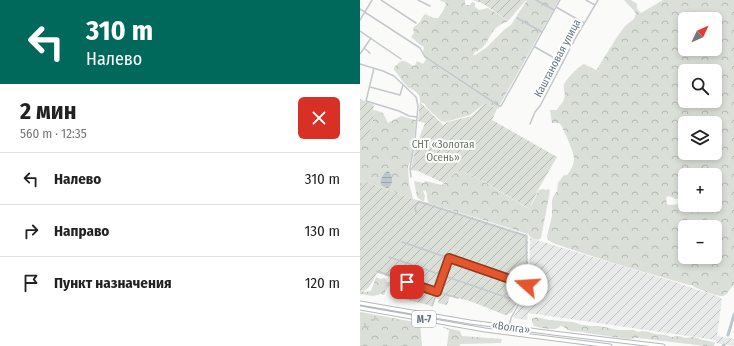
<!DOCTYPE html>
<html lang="ru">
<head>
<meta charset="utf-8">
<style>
  body { margin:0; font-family:"Fira Sans Condensed",sans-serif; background:#f6f6f6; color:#222; height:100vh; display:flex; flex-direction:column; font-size:15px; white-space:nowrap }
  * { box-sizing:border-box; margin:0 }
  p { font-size:13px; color:#767676 }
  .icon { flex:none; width:22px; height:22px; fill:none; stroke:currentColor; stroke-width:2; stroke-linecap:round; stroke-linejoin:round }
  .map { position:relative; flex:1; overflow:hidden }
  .side { display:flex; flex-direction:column; background:#fff; width:360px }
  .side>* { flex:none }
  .guide { background:#00695c; color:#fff; overflow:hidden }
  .needle { width:26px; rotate:46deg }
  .buttons { position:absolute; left:318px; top:12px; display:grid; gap:8px }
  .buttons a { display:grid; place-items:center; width:44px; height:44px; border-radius:6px; background:#fff; box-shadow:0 2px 6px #0003; font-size:20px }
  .pin { position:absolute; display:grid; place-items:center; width:34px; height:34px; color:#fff; margin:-17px; border-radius:8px; box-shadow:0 2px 6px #0006 }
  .me { position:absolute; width:44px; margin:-22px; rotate:289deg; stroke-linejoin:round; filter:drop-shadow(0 0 3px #0008) }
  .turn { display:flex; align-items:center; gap:14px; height:84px; padding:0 20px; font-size:18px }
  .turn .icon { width:52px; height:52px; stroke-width:2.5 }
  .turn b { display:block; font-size:28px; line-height:34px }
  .round { display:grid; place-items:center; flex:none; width:42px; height:42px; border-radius:6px; background:#f6f6f6 }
  .head { display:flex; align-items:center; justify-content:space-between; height:68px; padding:0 20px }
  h1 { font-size:24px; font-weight:700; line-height:30px }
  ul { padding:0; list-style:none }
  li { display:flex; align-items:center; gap:12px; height:52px; padding:0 20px; border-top:1px solid #e0e0e0 }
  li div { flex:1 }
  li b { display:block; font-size:15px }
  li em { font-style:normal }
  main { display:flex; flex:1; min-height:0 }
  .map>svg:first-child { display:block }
</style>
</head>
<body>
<main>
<section class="side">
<div class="guide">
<div class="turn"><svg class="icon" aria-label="left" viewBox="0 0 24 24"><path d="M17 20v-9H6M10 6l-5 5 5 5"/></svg><div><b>310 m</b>Налево</div></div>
</div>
<div class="head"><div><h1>2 мин</h1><p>560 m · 12:35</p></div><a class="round" style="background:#d93025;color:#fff"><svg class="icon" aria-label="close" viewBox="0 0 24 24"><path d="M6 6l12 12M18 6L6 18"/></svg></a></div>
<ul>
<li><svg class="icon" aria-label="left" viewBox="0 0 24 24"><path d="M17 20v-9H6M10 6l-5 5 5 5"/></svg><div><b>Налево</b></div><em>310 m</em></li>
<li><svg class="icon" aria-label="right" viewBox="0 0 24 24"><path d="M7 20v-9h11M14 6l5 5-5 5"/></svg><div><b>Направо</b></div><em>130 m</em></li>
<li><svg class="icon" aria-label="arrive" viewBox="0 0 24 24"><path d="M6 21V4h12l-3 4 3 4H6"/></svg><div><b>Пункт назначения</b></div><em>120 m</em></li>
</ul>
</section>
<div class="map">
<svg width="374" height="346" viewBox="0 0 374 346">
  <defs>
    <pattern id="industrial-furrows" width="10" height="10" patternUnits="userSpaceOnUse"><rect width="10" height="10" fill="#e8e9e9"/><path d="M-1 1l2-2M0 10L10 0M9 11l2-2" fill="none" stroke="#c0c1c2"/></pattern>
    <pattern id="forest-crowns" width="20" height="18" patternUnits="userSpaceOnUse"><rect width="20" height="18" fill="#dadfd7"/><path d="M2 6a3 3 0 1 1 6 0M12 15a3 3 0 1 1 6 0" fill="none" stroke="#b4b9b4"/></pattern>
    <pattern id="wetland-marsh" width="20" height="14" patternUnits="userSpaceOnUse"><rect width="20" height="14" fill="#dadfd7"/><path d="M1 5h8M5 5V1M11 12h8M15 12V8" fill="none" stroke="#b4b9b4"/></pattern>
    <pattern id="garden-furrows" width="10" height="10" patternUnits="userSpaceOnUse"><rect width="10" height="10" fill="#dadfd7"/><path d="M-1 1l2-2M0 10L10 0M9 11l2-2" fill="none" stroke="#b4b9b4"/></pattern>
    <pattern id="water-rules" width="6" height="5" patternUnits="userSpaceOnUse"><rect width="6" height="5" fill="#bbc7cb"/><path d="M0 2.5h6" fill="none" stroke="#9ca6aa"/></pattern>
  </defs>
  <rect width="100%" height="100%" fill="#fafaf8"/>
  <!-- industrial -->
  <path fill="url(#industrial-furrows)" d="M170,238l145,44 44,15 3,2 -5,37 17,3v7l-18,-3v-3l-188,-27 -1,7 -14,-2 16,-28z"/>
  <!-- forest -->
  <path fill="url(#forest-crowns)" fill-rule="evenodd" d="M79,0h26v4l2,1h3l2,-3 3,1v4l4,3 9,-2 20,13c-5,2 -14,7 -16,12 -3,4 -5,10 -9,14 -4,3 -8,4 -10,8h2l11,-7 19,-19 6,-4 16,-25h32l-60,106 -74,-49 -2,-5 1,-5 -5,-3 -8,-7 3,-4 -1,-5 6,-5 5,-8 1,-1 9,4h4c4,-5 6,-8 8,-15z
    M264,0h7l6,4v5l4,4 22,-13h71v285c-4,3 -5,7 -9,10 -5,4 -25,-6 -31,-8l-2,-2h-3c-46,-13 -91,-26 -136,-42l-5,-3 -1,-4 5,-20v-15l1,-4 4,-6 1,-8 6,-8h3c4,-4 7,-11 7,-17 -1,-8 -9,-25 -13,-33l-2,-2h-7l-2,-13h7c2,-4 6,-7 7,-11 2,-5 -1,-9 0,-14 2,-6 14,-18 20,-21l12,6 1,-1 20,-32 8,-11 9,-7 2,-5 -1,-2zM325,19h30v30h-30zM325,71h30v30h-30zM325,123h30v30h-30zM325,175h30v30h-30v-1l-16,1 -2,-1 -1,-6 2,-2 8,3h9zM325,227h30v30h-30z
    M66,59l73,48v1l-2,1c-4,-1 -7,-5 -12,-6l-15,12 -25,7 -4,-1 -15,-14 -1,-3 -5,-2c0,-4 0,-6 -3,-9 -3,-4 -8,-4 -11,-8 -5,-4 -7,-11 -12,-15v-2c7,-9 9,-9 19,-2l2,-1 2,-4 6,3z
    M15,110l8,3 5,10 13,-7 15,4 -4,36 -4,11 1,16 4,16 -52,-19 -1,2v-35l3,1 6,-11z
    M97,171h6l16,8 48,29 4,-2 8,-16 4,-1 3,1 3,-1 1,2 -9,47 -3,2c-4,-1 -7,-2 -10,-6l-99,-31c-3,-4 -1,-10 -4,-13l-2,1 2,5 -1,5h-2l-5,-4 -3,-16 10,2 1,-2 17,4z
    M16,277l4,2 4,-1 2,1 1,3h8l2,4 -1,4 -2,-3 -5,-1 -2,2 -3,7 -3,-1 -8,2 -13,-2v-3l6,1 5,-1z
    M0,312l60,11 2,23h-62z
    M176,317l13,3 24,2 9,3h3l5,1h9l19,4h15l5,2 5,-1 6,1 6,2 10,1 7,2 7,-1 6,2 8,-1 10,3 10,2 2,1 -1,3h-9l-67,-8 -10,1 -41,-6c-5,-2 -11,-1 -17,-2 -3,-1 -5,-4 -9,-5 -7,6 -19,2 -27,0l-2,-4v-3z
    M83,327l17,4 2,5 40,3 -1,4 -40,1 -2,2h-12l2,-16 -5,-2z"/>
  <!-- wetland -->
  <path fill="url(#wetland-marsh)" d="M0,313l17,3 -6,11 -7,2 -4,-7z"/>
  <!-- garden -->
  <path fill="url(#garden-furrows)" d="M113,0h53l-18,21 -24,-17z
    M0,99l14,6 -1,5h2l-6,27 -6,11 -3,-1z
    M60,102l23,23 5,-3 24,-6 13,-13c5,1 8,5 12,6l-5,11 65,37 -18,31 -9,19 -2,1 -49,-29 -16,-8h-6l-13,12 -26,-12 -7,-1 4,-21 10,-26 -7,-2z
    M1,180l52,19 16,4 99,32v50h-1v4l-7,13 -2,-1 -6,11 -5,3h-2l-35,-14 -20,-5 -3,9 -9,-2 1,-4 -4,-1 -3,8 -35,-9v-7l3,-10 -23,-7c-4,7 -7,18 -17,18v-109z"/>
  <!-- water -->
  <path fill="url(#water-rules)" d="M28,171c5,4 6,13 0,17 -2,0 -5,-2 -6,-3 -4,-5 2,-12 6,-14z"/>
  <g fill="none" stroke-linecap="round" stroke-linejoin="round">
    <!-- river -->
    <path stroke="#bbc7cb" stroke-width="3" d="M368,335l6,-20
      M363,346l1,-1"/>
    <defs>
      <path id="trunk" d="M0,303l110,19 83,11 110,13
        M0,308l125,22 125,16"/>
    </defs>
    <!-- trunk casing -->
    <use href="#trunk" stroke="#b4b9bd" stroke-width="5"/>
    <!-- minor -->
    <path stroke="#c3c8cc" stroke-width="1.5" d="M21,0l35,23
      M58,0l12,6
      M176,0l18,10
      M226,0l9,5
      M196,7l28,16
      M0,9l60,39 5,9 74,49h2l59,-106
      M157,18l25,14
      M0,20l12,-20
      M0,31l41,28
      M175,47l28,16
      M4,48l6,5
      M0,54l11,-16
      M0,64l23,7 11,5 22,21 2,9 -3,34 -5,28 1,9
      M14,68l-8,33 33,10 10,5 8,1
      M10,87l30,8 3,-10
      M170,124l5,-12 5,-6 35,-67 23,-39
      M0,185l1,-1
      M56,212l-1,-4 2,-4 3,-2 106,34 1,53 -2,4 -14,25 -2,9
      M42,242l125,43
      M29,257l131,45
      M17,271l60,21 21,6
      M72,306l1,-2 16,-46"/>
    <!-- trunk -->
    <use href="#trunk" stroke="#fff" stroke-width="3"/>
  </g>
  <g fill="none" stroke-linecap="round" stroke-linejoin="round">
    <defs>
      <path id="route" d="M47,282l30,10 12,-34 78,27"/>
    </defs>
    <!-- route casing -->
    <use href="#route" stroke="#94391e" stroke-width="10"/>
    <!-- route -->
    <use href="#route" stroke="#e4572e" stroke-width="7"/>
  </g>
  <g text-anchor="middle" stroke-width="4" stroke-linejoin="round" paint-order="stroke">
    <!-- shield labels -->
    <rect fill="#fff" stroke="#939fa8" stroke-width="1" x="52" y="311" width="24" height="16" rx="3"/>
    <g font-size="10" font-weight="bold" fill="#657683">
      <text x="64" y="323">М-7</text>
    </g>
    <!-- street labels -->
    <g font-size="11" fill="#657683" stroke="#fff">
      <text transform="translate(197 58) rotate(-62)" y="4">Каштановая улица</text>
      <text transform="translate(151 327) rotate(8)" y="4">«Волга»</text>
    </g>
    <!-- park labels -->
    <g font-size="11" fill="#687a64" stroke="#fff">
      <text x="83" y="148">СНТ «Золотая<tspan x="83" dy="13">Осень»</tspan></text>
    </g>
  </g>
</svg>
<div class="buttons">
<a><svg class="needle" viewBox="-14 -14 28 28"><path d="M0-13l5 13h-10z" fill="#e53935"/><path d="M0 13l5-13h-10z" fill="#767676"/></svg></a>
<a><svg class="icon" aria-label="search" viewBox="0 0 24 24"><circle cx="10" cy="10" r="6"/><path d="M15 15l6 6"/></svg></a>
<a><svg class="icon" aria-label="layers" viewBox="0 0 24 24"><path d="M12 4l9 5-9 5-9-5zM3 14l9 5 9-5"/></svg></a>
<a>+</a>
<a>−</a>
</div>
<div class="pin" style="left:47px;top:282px;background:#d93025"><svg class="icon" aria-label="arrive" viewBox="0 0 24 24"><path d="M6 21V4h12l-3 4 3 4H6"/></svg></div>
<svg class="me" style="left:167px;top:285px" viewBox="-20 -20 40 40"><circle r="19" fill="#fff"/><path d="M0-13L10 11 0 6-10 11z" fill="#e4572e"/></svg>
</div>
</main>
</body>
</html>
